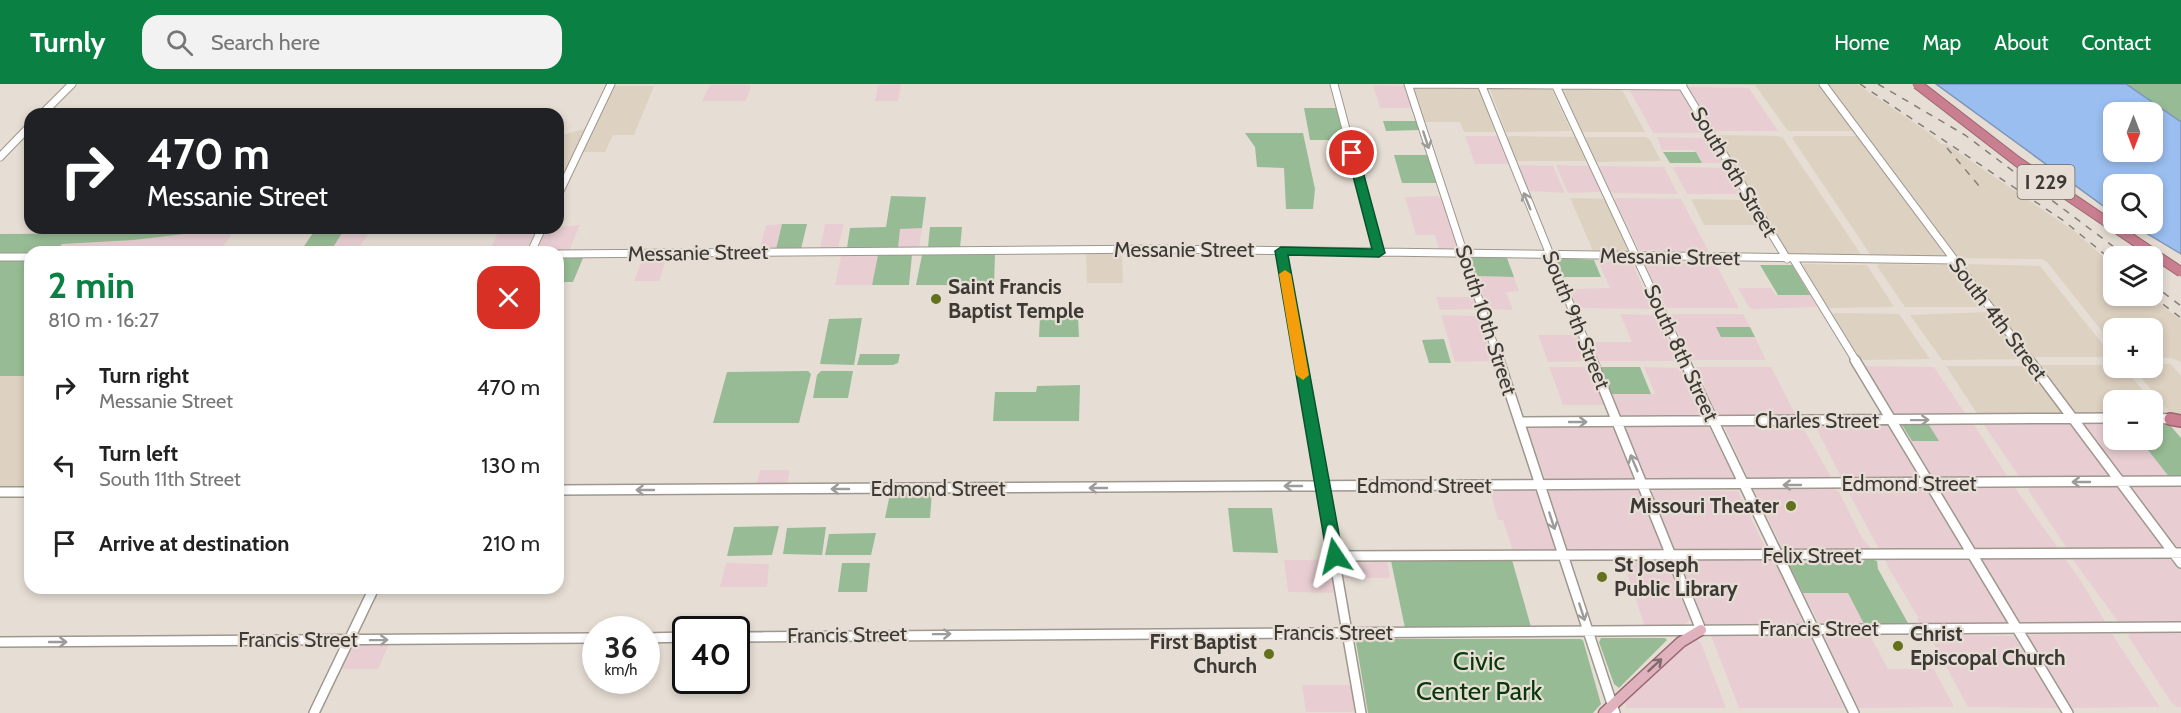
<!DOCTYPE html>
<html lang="en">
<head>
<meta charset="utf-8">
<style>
  body { margin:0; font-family:Cabin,sans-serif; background:#f2f2f2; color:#222; height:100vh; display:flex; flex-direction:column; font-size:22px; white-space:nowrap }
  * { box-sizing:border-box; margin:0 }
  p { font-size:20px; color:#767676 }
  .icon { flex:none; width:33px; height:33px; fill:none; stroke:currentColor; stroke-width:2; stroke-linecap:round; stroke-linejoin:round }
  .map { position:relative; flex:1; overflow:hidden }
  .sheet { position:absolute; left:24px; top:162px; width:540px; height:348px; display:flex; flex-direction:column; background:#fff; border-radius:18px; box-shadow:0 3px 9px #0003 }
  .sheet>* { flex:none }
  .guide { position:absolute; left:24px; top:24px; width:540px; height:126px; border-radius:18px; box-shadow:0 3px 9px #0003; background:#202124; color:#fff; overflow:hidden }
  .needle { width:39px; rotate:180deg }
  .fabs { position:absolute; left:2103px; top:18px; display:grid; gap:12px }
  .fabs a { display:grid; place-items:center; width:60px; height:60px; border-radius:12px; background:#fff; box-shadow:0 3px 9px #0003; font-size:30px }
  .speed { position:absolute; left:582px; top:532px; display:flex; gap:12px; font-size:30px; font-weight:700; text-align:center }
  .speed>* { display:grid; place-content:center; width:78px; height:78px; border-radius:50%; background:#fff; box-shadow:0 3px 9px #0003; line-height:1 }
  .speed small { font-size:15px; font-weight:400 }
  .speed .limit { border:3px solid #111; border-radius:9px; background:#fff; color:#111 }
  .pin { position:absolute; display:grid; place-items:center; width:51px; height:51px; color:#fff; margin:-26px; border:3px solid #fff; border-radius:50%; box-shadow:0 2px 6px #0007 }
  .me { position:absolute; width:66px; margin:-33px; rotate:350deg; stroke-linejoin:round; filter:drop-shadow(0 0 4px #0008) }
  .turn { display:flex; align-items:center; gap:21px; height:126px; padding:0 24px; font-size:27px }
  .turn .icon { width:78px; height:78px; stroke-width:2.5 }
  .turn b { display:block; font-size:42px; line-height:51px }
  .round { display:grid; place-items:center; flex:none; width:63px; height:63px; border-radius:18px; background:#f2f2f2 }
  .head { display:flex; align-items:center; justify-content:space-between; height:102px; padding:0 24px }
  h1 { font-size:36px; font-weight:800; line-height:45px; color:#0b8043 }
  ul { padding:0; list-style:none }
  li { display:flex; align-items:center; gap:18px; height:78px; padding:0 24px }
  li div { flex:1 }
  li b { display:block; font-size:22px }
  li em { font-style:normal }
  header { display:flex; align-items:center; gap:36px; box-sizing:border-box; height:84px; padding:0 30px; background:#0b8043; color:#fff }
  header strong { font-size:28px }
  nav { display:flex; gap:33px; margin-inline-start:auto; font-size:21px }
  .search { width:420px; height:54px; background:#f2f2f2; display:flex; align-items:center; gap:15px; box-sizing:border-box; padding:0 21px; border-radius:18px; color:#767676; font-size:22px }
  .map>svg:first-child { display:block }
</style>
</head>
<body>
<header>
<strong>Turnly</strong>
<div class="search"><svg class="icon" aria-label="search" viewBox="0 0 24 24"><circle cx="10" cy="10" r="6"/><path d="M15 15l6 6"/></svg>Search here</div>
<nav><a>Home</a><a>Map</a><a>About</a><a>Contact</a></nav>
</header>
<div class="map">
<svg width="2181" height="629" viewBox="0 0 2181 629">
  <rect width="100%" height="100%" fill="#e6ded4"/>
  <!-- commercial -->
  <path fill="#e8ced2" d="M901,0l-3,17h-23l3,-16z
    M710,1h39l2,1 -5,15h-44z
    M1373,1l32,1 8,22h-33z
    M1690,3l59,1 29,43h-63l-27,-42z
    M1629,5h51l26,44h-53z
    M1465,52h33l12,28h-35z
    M1657,53l52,1 14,25h-21l-8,-13h-32z
    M1521,81l32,1 12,27 -36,-2 -10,-24z
    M1556,81l33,1 13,26 -34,1z
    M1601,82l63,1 14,27 -65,-1 -4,-2 -11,-23z
    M1675,83l53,1 15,26h-56l-14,-26z
    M1438,112l4,2 16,50 -2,2h-17l-4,-15h-19l-11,-38z
    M1616,114l65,1 28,53 -70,-2 -25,-50z
    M782,140l-6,25 -16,-1 6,-23z
    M825,140h19l-6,24h-18z
    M580,141l-11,26h-28l-4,-2 9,-21z
    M236,144l-17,24h-163l6,-8 72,-4z
    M900,144h22l-3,20h-21z
    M344,146h27l-15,22h-26z
    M499,147h37l-10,18 -37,2z
    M878,171l-6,30h-37l6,-29z
    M643,173h24l-8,24h-25z
    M1598,177l34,1 20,47 -76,-1 -8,-19 42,-1z
    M1647,179l69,1 23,44h-73l-21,-43z
    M1476,192l38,1 5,14 -13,1 7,18 -25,-1z
    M1738,204h33l4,7h35l7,12 -65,2 -4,-3z
    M1436,213h38l4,12 -38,1z
    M1620,230l36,1 22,46h-80l-8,-19h42z
    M1672,230h71l7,13 -33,1 5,9h33l11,23h-75l-22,-45z
    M1441,231l39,1 14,45 -39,1z
    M1538,251h40l9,26 -39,1z
    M1864,282l70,1 33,49h-73z
    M1549,283h41l16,38h-43z
    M1644,283l38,1 23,49 -84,1 -10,-24h44z
    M1697,283h74l26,50h-78l-24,-48z
    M2113,338l1,18h26l30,38 -49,-1 -39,-52 3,-2z
    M1927,339h46l36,56h-76l-24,-38h29z
    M1986,339h85l40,55h-91l-36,-53z
    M1723,340h78l31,55 -83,1z
    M1814,340h73l34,55h-79z
    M1624,341h84l27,54 -88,2z
    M1527,342h86l23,54 -90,1z
    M760,386h30l-3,14 -31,2z
    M2181,402v63l-9,-4v-4l-41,-51 2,-3z
    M1925,403l39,62 -84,2 -33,-61 4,-2z
    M2031,403h86l48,63h-97l-40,-60z
    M1834,404l5,4 23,46 8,9 -1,5 -89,-2 -1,-9 -25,-51z
    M1941,404h74l44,61 -84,2 -35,-60z
    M1490,406l46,1 20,61h-43l-10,-32h-5z
    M1550,406h89l26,62 -98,-1 -19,-59z
    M1654,406l84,1 29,60h-92l-24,-59z
    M2166,472l7,2 8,13v52h-62l-46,-63 1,-3z
    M2061,473l6,4 12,17 27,45h-85l-40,-62 2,-3z
    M1622,474l45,2 23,60 -8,6 -37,1z
    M1889,474l80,1 39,65 -85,1 -6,-4 1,-4 -30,-50 -3,-7z
    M1684,475l92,2 27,61 -1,3 -97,-1 -25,-61z
    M1284,476h45l7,33 -48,-1z
    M1345,477h42l3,17h-46l-2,-15z
    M726,479l43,1 -2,23h-47z
    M1803,509h45l17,33 -45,-1z
    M2181,548v75h-4l-6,-5 -43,-66 2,-3z
    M2030,550h82l48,73 -89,1 -43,-71z
    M1809,551l35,73h-105l-28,-72z
    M1827,551h43l18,34h46l20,38 -96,1 -34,-71z
    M1929,551l85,1 44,72 -90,-1z
    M1696,554l5,5 25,65h-100l-1,-5 65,-64z
    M390,558l-12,27h-38l12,-25z
    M1302,601h50l3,25 -3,2h-46z"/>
  <!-- built -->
  <path fill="#ddd1c1" d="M1686,0h134l34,47h-66l-33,-46z
    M1827,0h30l71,48 13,12h5l128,87 39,34 1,31h36l31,24v42l-11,-4h-17l-1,-30h-38l-1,17 -66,-83 -5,-3 -84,-1z
    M616,2h38l-20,49h-21l-8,17h-24l32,-65z
    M1476,2l4,2 15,44h-31l-4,-10h-35l-12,-35z
    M1489,3l62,1 20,43 -65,1z
    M1562,4h59l24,44h-63z
    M588,44l-30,61v-53z
    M1720,51l57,1 6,2 79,118 -69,2 -6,-4 -70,-117z
    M1509,52l67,1 12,24h-72l-9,-23z
    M1795,52h63l89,121h-75l-80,-119z
    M1586,53h60l4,3 11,21 -64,1 -13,-24z
    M1570,114l36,1 22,52h-35z
    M1691,115l56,1 15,25h-58z
    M1122,169l1,30h-36l-1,-29z
    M1804,180l63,1 27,42 -67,1 -25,-42z
    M1879,180l74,1 31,42h-79l-28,-41z
    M1963,180l77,2 73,91h-81z
    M1987,228l5,3 31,44 -81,1 -32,-45z
    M1834,229l65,1 31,45 -71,1 -28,-45z
    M2153,280h18l10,12v39l-10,-1 -38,-46h19z
    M2039,281h74l1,3h10l27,32h-37l-1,16 -38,-1z
    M1946,282h81l38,49h-87z
    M0,292h30v114h-30z"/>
  <!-- green -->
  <path fill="#97bc95" d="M2126,0h55v38l-2,-2z
    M1304,24h34l8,32h-36z
    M1383,37h34l2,9 -33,1z
    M1245,49h58l12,56 -2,20h-27l-2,-41 -27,-1 -2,-20z
    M1663,68h33l6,11h-32z
    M1394,71h34l9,28h-35z
    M891,112l35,1 -4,31 -22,1 -2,19h-51l3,-20 36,-1z
    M782,140h25l-6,25h-25z
    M930,143h32l-2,21 -32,-1z
    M175,144h59l-100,12 -72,4 -6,8 -56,2v-20l127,-1z
    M315,146h29l-14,22h-30z
    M878,171h34l-3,30h-37z
    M922,171h73l-1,30h-78z
    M558,173l25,1 -10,24h-15z
    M1473,173l34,1 7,19 -38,-1 -5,-17z
    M1559,174l35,2 7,17h-37l-7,-16z
    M0,176h30v116h-30z
    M1760,181h32l18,30h-32z
    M1040,232l38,1 1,20h-40z
    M862,234l-8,47 -34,-1 9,-45z
    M1716,243h34l5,10h-34z
    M1444,255l7,24h-22l-7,-23z
    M860,270h40l-2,9 -5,2h-36z
    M1601,283h39l11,27h-40z
    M808,287l3,3 -12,49h-86l14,-51z
    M821,287h32l-5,27h-35l4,-23z
    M1080,301l-1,36h-86l2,-29h41l1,-6z
    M2153,338l16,2 12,14v40h-11l-30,-38h12z
    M1902,341h27l10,16h-27z
    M932,408l-2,26h-45l5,-24z
    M1228,424h44l6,45 -45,-1z
    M779,442l-7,29 -45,1 7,-29z
    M826,443l-4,28 -39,-1 4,-26z
    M876,449l-5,22h-46l4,-21z
    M1866,474l11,3 1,8 31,56 -44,1 -17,-33h-45l-12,-24 -5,-5 3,-5 14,4h60z
    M1512,476l19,67 -126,1 -14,-67z
    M842,479h28l-3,29h-29z
    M1601,554h64l2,2 -48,48 -5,-4 -15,-42z
    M1359,555h221l3,1 18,64 -8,9h-225l-12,-71z"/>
  <!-- water -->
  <path fill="#9abeef" stroke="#7e96b8" stroke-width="1.5" fill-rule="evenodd" d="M1936,0h190l55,38v132l-50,-30h21v-40h-38l-1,29zM2114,28h38v40h-38z"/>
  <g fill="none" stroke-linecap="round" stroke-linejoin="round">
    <defs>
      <path id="secondary-far1" d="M1334,0l45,169
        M1408,0l91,277
        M1411,0l272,2
        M1481,0l112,277
        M1555,0l130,277
        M1681,0l106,175
        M1823,0l207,277
        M42,30l30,-30
        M0,73l30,-31
        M558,111l53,-111
        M1281,167l19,110
        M531,168l11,-24
        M558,170l599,-5 797,11
        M0,173h30
        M1794,176l62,101"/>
      <path id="secondary" d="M1300,276l61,353
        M1499,276l116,353
        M1592,276l109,270
        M1684,276l170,353
        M1855,276l213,353
        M2029,276l152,203
        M2152,334l18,1
        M1520,338l594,-4
        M558,406l1623,-9
        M0,408h30
        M1335,472l846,-3
        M736,553l1445,-10
        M646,554l40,-1
        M0,558l596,-4
        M314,629l60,-125"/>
      <path id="primary" d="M1604,629l77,-71 20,-12"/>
      <path id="highway" d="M2170,335l11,2"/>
    </defs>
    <!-- secondary-far1 casing -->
    <use href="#secondary-far1" stroke="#9e978e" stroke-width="9"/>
    <!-- secondary casing -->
    <use href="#secondary" stroke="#9e978e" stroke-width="12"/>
    <!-- primary casing -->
    <use href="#primary" stroke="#996771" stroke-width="13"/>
    <!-- highway casing -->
    <use href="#highway" stroke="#996771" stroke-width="14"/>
    <!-- secondary-far1 -->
    <use href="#secondary-far1" stroke="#fff" stroke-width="7"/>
    <!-- secondary -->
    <use href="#secondary" stroke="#fff" stroke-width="9"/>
    <!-- primary -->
    <use href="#primary" stroke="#dfb2bd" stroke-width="10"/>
    <!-- highway -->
    <use href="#highway" stroke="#ca7f91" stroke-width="11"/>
    <!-- rail -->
    <path stroke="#847f79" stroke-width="1.5" stroke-dasharray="7 7" stroke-linecap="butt" d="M1860,0l204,137 50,41
      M1878,0l87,51 161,121
      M1947,64l33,39
      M2152,200l29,22
      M2152,212l29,22"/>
    <defs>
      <path id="highway-bridge" d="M1917,0l101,78 163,110"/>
    </defs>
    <!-- highway-bridge casing -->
    <use href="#highway-bridge" stroke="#996771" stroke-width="11" stroke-linecap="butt"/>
    <!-- highway-bridge -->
    <use href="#highway-bridge" stroke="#ca7f91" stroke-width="9"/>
  </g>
  <!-- one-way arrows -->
  <defs><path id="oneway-shaft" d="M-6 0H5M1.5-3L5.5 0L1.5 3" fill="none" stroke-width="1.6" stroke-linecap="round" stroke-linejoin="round" transform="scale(1.5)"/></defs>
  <g stroke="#9e9c9a">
    <use href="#oneway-shaft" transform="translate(1426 56) rotate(72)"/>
    <use href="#oneway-shaft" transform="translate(1527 117) rotate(-112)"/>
    <use href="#oneway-shaft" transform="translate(1920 336) rotate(-1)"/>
    <use href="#oneway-shaft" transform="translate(1578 338)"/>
    <use href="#oneway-shaft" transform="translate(1634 379) rotate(-113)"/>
    <use href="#oneway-shaft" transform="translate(2081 398) rotate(-180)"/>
    <use href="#oneway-shaft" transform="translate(1792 401) rotate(180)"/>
    <use href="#oneway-shaft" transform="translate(1293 402) rotate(180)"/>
    <use href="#oneway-shaft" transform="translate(1098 404) rotate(180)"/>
    <use href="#oneway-shaft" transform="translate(840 405) rotate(180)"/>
    <use href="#oneway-shaft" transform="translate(645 406) rotate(180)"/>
    <use href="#oneway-shaft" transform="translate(1552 437) rotate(72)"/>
    <use href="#oneway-shaft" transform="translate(1582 528) rotate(72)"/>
    <use href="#oneway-shaft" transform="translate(942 550) rotate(-1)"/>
    <use href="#oneway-shaft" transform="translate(379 556) rotate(-1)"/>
    <use href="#oneway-shaft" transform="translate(58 558)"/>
  </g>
  <use stroke="#7e6a6c" href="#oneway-shaft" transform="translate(1655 581) rotate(-43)"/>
  <!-- route -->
  <path fill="#0b8043" stroke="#07532c" stroke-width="1.5" d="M1352,66l6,3 27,100 -6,4 -91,-2 55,301 -3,5 -5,2 -5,-2 -3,-5 -52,-305 6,-4 91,2 -25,-96z"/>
  <!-- slow -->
  <path fill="#f59e0b" d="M1285,186l6,4 18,101 -6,5 -7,-5 -17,-101z"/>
  <!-- markers -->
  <g fill="#63711c" stroke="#e6ded4" stroke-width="2">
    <circle cx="936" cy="215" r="6"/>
    <circle cx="1791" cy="422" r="6"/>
    <circle cx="1602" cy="493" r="6"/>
    <circle cx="1898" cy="562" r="6"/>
    <circle cx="1269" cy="570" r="6"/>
  </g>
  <g text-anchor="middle" stroke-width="4.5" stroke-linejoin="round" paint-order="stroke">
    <!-- shield labels -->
    <rect fill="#e6ded4" stroke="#706b65" stroke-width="1.5" x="2017.5" y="81" width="57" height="34" rx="4.5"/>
    <g font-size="20" font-weight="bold" fill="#3d3a36">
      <text x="2046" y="105">I 229</text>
    </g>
    <!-- street labels -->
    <g font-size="21" fill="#3d3a36" stroke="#e6ded4">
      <text transform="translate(1734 88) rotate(59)" y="7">South 6th Street</text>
      <text x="1184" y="173">Messanie Street</text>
      <text transform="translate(698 169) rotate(-1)" y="7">Messanie Street</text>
      <text transform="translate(1670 173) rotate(1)" y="7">Messanie Street</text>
      <text transform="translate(1998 235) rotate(53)" y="7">South 4th Street</text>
      <text transform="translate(1486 236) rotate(72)" y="7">South 10th Street</text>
      <text transform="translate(1576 236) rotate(68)" y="7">South 9th Street</text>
      <text transform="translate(1681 269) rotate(65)" y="7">South 8th Street</text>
      <text x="1817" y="344">Charles Street</text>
      <text x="1909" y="407">Edmond Street</text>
      <text x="1424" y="409">Edmond Street</text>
      <text x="938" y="412">Edmond Street</text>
      <text x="1812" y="479">Felix Street</text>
      <text x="1819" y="552">Francis Street</text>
      <text x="1333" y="556">Francis Street</text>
      <text transform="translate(847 551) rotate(-1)" y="7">Francis Street</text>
      <text x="298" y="563">Francis Street</text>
    </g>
    <!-- poi labels -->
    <g font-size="21" font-weight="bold" fill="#3d3a36" stroke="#e6ded4" text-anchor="start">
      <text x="948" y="210">Saint Francis<tspan x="948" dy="24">Baptist Temple</tspan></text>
      <text x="1779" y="429" text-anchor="end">Missouri Theater</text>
      <text x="1614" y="488">St Joseph<tspan x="1614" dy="24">Public Library</tspan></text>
      <text x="1910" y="557">Christ<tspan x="1910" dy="24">Episcopal Church</tspan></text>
      <text x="1257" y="565" text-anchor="end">First Baptist<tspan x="1257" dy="24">Church</tspan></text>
    </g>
    <!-- near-park labels -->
    <g font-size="26" fill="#06380a" stroke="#e6ded4">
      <text x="1479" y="586">Civic<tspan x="1479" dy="30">Center Park</tspan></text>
    </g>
  </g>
</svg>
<div class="fabs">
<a><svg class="needle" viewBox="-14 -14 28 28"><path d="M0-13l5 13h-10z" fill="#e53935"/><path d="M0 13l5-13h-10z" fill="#767676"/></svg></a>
<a><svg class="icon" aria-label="search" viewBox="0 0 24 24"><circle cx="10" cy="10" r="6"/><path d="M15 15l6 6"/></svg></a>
<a><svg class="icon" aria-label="layers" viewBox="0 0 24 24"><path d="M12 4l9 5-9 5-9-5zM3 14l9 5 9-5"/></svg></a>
<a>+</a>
<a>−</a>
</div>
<div class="speed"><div>36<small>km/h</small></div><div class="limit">40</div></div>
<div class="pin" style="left:1352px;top:69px;background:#d93025"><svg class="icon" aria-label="arrive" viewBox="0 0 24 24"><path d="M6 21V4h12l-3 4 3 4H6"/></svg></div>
<svg class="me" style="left:1335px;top:472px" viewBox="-20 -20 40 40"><path d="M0-17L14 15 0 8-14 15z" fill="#0b8043" stroke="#fff" stroke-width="4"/></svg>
<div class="guide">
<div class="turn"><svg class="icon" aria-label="right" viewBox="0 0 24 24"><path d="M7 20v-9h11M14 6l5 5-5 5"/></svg><div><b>470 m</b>Messanie Street</div></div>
</div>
<section class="sheet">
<div class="head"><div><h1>2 min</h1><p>810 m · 16:27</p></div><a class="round" style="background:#d93025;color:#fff"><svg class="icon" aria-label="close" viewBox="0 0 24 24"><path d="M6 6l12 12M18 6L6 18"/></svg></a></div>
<ul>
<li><svg class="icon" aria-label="right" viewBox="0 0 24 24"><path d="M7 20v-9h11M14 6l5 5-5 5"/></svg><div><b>Turn right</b><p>Messanie Street</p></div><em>470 m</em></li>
<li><svg class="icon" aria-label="left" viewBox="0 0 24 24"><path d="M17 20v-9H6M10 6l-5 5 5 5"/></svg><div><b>Turn left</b><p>South 11th Street</p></div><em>130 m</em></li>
<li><svg class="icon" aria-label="arrive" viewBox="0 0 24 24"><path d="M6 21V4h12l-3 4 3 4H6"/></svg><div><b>Arrive at destination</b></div><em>210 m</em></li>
</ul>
</section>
</div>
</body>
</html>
